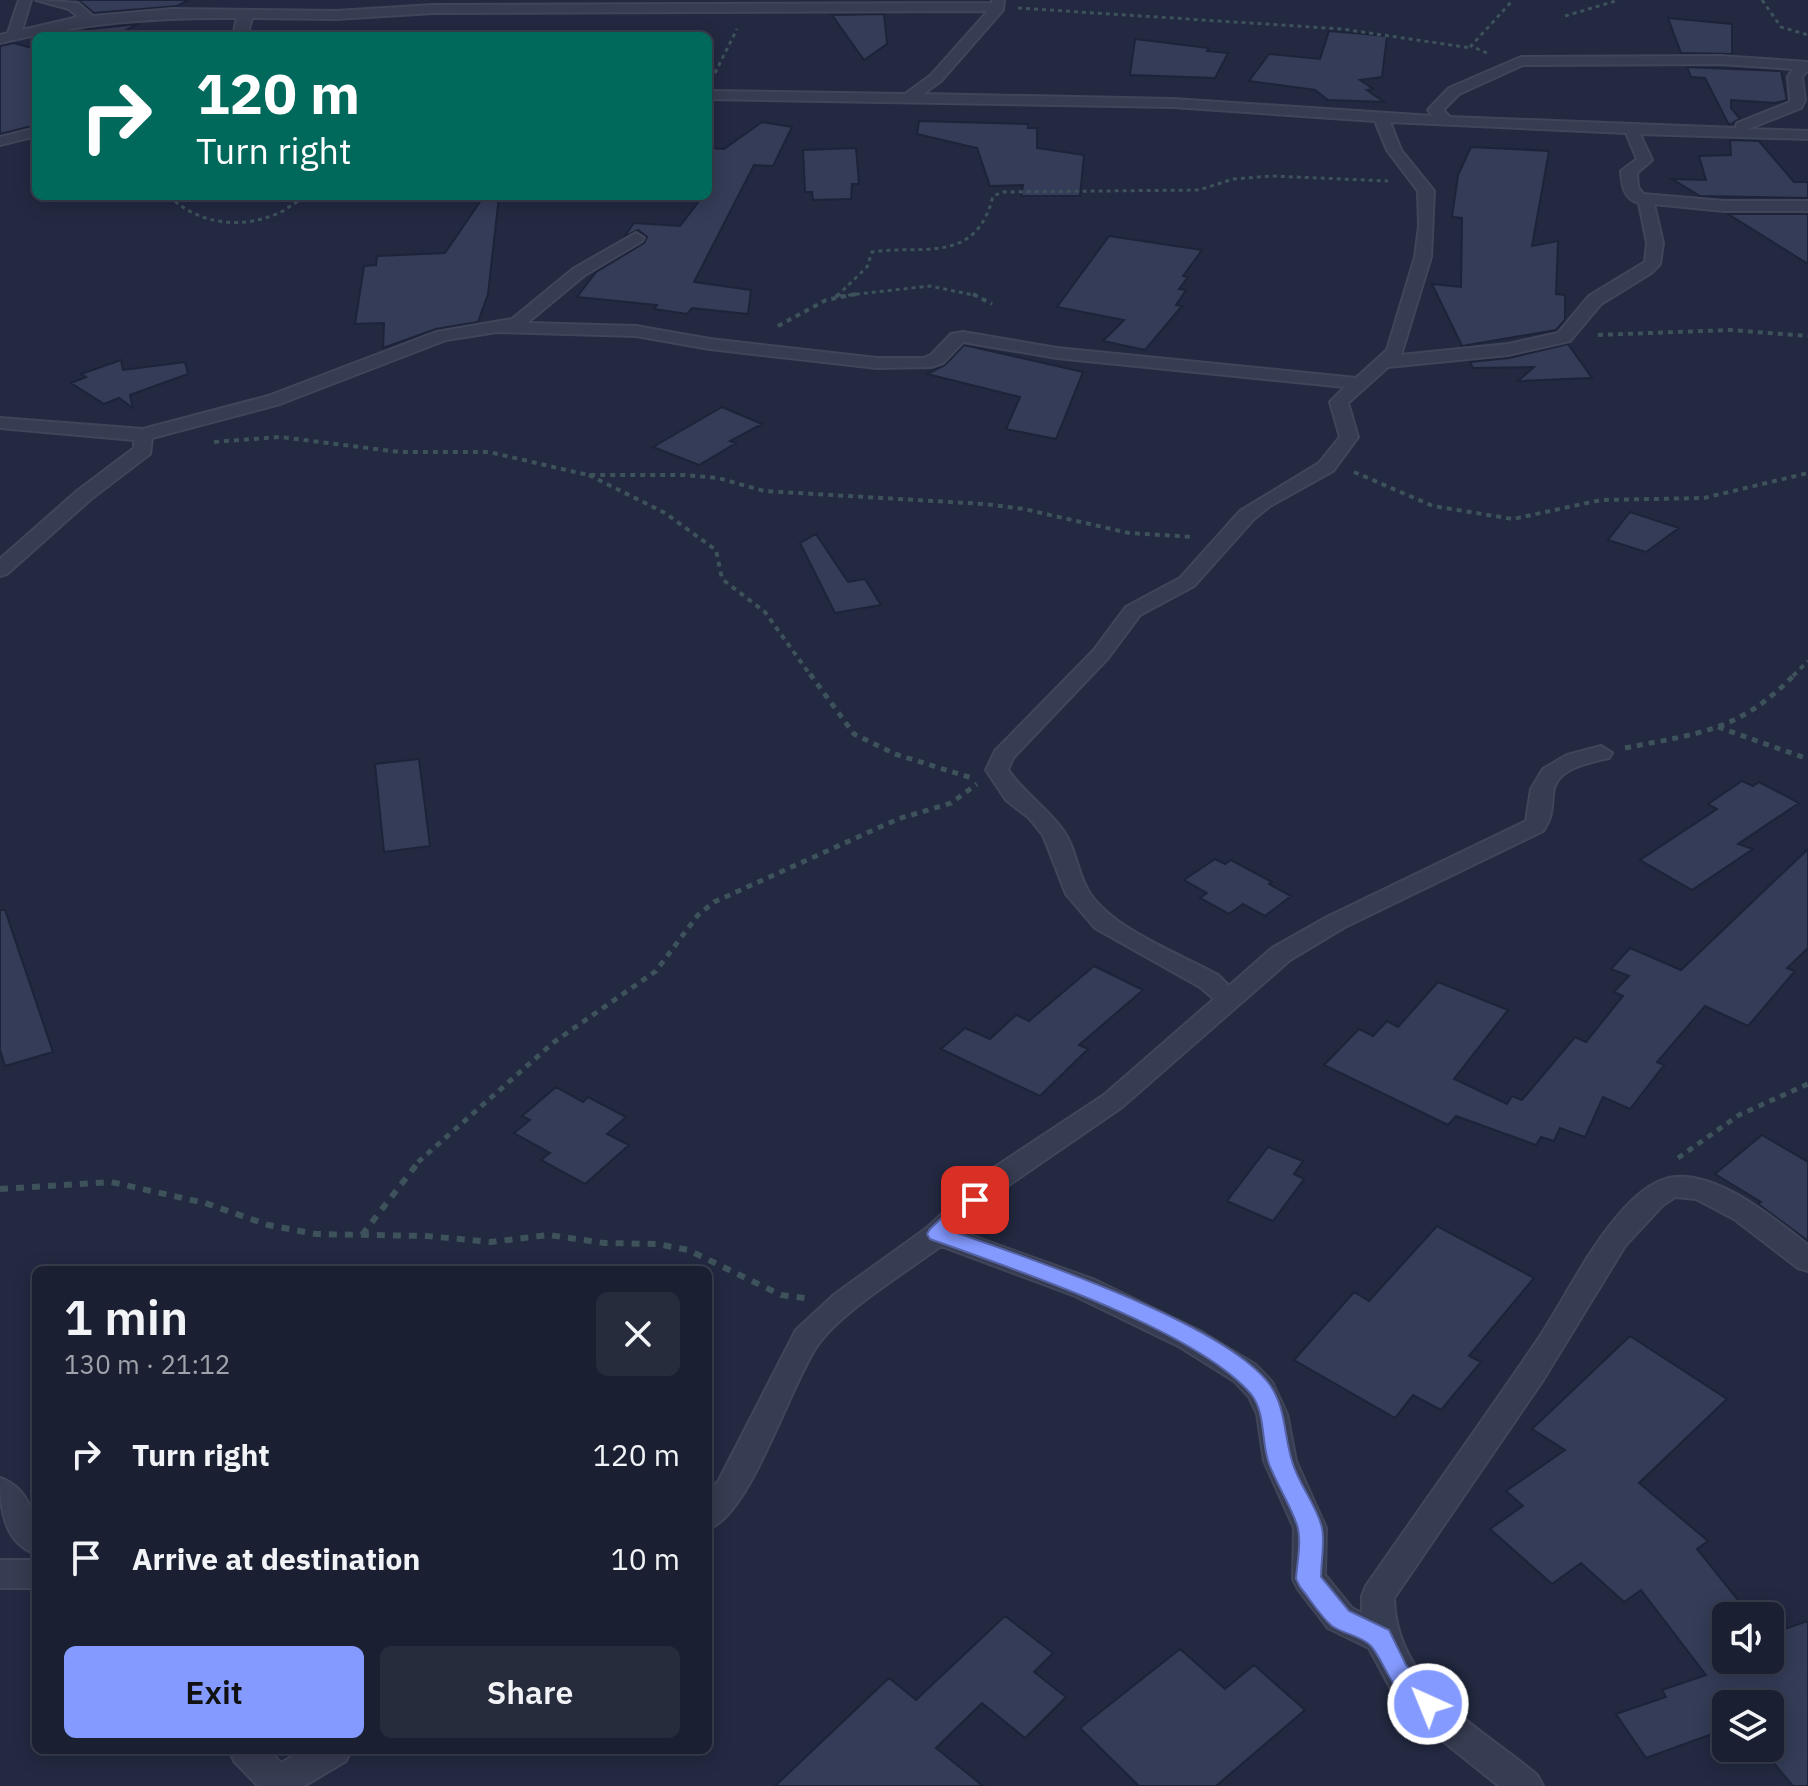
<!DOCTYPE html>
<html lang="en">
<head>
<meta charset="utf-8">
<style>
  body { margin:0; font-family:"IBM Plex Sans",sans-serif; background:#272c3d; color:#f1f3f6; height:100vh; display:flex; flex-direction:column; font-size:30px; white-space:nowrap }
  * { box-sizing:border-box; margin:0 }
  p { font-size:26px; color:#9fa2ab }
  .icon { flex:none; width:44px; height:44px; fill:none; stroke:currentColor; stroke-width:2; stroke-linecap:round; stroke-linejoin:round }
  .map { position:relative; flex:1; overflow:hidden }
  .sheet { position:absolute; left:32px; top:1266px; width:680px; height:488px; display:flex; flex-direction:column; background:#1a1f31; border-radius:12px; box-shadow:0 4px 20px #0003,0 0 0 2px #383d4d }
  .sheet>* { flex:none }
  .banner { position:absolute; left:32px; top:32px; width:680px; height:168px; border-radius:12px; box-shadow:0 4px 20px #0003,0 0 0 2px #383d4d; background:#00695c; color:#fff; overflow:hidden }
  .buttons { position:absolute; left:1712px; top:1602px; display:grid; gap:16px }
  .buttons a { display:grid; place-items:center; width:72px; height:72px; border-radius:12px; background:#1a1f31; box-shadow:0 4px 20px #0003,0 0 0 2px #383d4d; font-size:40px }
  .pin { position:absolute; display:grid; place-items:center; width:68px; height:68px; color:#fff; margin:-34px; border-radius:16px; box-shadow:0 4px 12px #0006 }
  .me { position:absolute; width:88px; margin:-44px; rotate:316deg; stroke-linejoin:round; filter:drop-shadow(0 0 6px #0008) }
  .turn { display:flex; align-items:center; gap:28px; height:168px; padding:0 32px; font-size:36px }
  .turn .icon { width:104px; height:104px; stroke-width:2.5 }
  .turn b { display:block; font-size:56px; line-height:68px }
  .round { display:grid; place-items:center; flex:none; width:84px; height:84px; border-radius:12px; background:#272c3d }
  .overview { display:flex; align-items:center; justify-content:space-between; height:136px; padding:0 32px }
  h1 { font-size:48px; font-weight:600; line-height:60px }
  .cta { display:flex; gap:16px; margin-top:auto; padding:16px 32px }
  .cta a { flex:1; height:92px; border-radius:12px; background:#849aff; color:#111; font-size:32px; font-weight:600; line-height:92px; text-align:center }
  .cta a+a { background:#272c3d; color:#f1f3f6 }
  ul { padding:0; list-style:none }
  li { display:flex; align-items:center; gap:24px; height:104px; padding:0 32px }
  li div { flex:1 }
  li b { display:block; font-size:30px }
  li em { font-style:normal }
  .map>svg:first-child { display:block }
</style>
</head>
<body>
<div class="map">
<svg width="1808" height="1786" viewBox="0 0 1808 1786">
  <rect width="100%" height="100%" fill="#222941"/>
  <!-- building -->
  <path fill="#343c57" stroke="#1d2338" stroke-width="2" d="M78,0h111l-12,6 -83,7z
    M884,14l3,30 -23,16 -32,-45z
    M1668,18l64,6v30l-51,-1z
    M139,24l-26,12h-52l29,-7z
    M1329,31l58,5 -5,41 -22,3 13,9 -6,1 17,12 -56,-2 -13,-10 -66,-9 20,-27 51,5z
    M1135,39l74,9 -2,3 21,2 -13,25 -85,-3z
    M14,43l22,6v76l-36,9v-88z
    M1687,67l94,4 6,29 -12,3 -44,-3v8l9,11 -11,6 -24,-47 -14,-1z
    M919,121l109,3v4h9v20l47,7 -4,41h-59l2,-11 -33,1 -13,-38 -60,-14z
    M762,122l30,5 -19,39 -19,-1 -60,117 57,8 -3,24 -56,-6 -5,6 -33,-5 3,-4 -80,-8 19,-25 48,-29 3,-6 -9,-7 -14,7 10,-14 46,3 23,-30h5v-48l16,1z
    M1730,140l29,1 35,41h14v16l-108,-2 -28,-17 34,1 -7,-24 32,-1z
    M1471,147l78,4 -17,95 26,-5 -2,53 9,1v25l-9,10 -94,16 -30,-62 29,3 1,-69 -10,-1 6,-42z
    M856,148l3,36h-7l-1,15 -38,1 -1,-8h-7l-2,-42z
    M484,196h15l-11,98 -10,28 -42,7 -53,19 1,-25 -29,1 9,-58 12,-1 1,-9 68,-3z
    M1728,214h80v50z
    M1109,236l93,14 -19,26 5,1 -9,12 7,1 -10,15 6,1 -37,44 -42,-9 21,-21 -67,-13z
    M1568,344l24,34 -74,3 16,-14 -61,1 -3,-6 39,-4z
    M964,345l119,27 -27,67 -50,-10 14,-32 -93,-23 18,-9z
    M121,360l2,10 62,-8 3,12 -58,21 3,13 -14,-10 -15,6 -33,-21 15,-6 -5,-3z
    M722,407l40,17 -32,17 6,2 -37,22 -46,-18z
    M1630,512l49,16 -33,24 -38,-12z
    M816,534l32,48 17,-3 16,26 -46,8 -35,-70z
    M419,759l11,87 -46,6 -9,-88z
    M1742,781l11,5 6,-4 40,21 -61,41 15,5 -61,41 -52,-30 77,-51 -9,-5z
    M1808,849v99l-21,20 8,3 -47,55 -43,-20 -48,56 7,3 -34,44 -27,-12 -18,40 -25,-9 -6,13 -13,-4 -5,8 -80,-29 -8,9 -124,-60 35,-36 14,7 14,-15 11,6 40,-45 70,28 -54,69 53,25 5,-8 10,4 53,-63 11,5 37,-46 -9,-4 15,-16 -18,-7 19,-21 51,22z
    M1215,859l10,5 6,-4 41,22 -3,2 22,12 -26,20 -22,-12 -14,10 -29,-16 7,-5 -23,-13z
    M0,910h5l48,142 -48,14 -5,-16z
    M1094,966l49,24 -64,55 9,4 -48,47 -99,-47 24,-21 25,11 26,-24 13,6z
    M556,1087l27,15 5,-5 38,20 -19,17 22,11 -44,39 -44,-24 9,-7 -36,-20 16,-13 -8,-4z
    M1762,1135l46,27v79l-50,-37 3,-2 -46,-28z
    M1268,1147l35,14 -9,13 10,5 -31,42 -46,-20z
    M1437,1226l97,52 -65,78 12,6 -40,48 -28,-15 -18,23 -101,-58 60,-68 15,9z
    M1630,1336l97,63 -88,84 69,58 -11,8 54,67h-25v44h44v-26l38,-13v165h-15l-32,-38h9v-44h-44v25l-80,29 -30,-44 50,-17 -4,-7 44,-15 -65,-85 -17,12 -43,-39 -29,21 -62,-55 33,-23 -17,-15 59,-41 -33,-21z
    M1005,1616l48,37 -19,19 32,25 -41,41 -43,-35 -46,45 47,38h-208l114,-108 27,22z
    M1180,1649l45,40 29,-24 51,45 -89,76h-77l-59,-58z"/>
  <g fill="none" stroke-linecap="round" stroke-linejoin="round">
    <defs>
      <path id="minor" d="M19,0h12l-9,30 56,-13 -9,-8 -33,-9 42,3 15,13 79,-7 164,2 97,-6 559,-2v-3h12l-1,10 -62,71 -18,13 250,5 260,17 -5,-6 21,-22 72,-31 199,-1 88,6v8l-6,7 3,23 -4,8 -53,21 60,2v8l-168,-5 12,26 -15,13 1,14 5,7 81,7h84v10h-84l-70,-7 9,39 -3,21 -9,9 -50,31 -31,37 -62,14 -120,12 -40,36 10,34 -25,34 -63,35 -16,13 -60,67 -54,29 -32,43 -95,100 -5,12c16,23 38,37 54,59 14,18 15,44 27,63 23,37 91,62 129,83l11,11 43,-38 55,-31 199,-96 5,-32 12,-20 24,-14 34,-9 11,7 -3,5c-21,5 -54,10 -56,36 -1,15 -1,24 -10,37l-198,96 -55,33 -168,147 -119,82 -44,42 136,49 105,51 56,34 16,17 15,32 9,47 30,67 -1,47 27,33 10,5v-17l4,-10c57,-82 115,-163 171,-245 27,-41 48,-86 79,-123 14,-17 32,-35 53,-40 45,-10 106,41 139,67v26l-10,-3 -64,-49 -38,-20 -21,-2 -12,8 -38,41 -82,134 -149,218c2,87 83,127 143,177l6,11h-44l-60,-48 -47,-47 -23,-43 -41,-20 -30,-39 -5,-10 1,-51 -30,-67 -7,-47 -8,-17 -15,-16 -54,-34 -105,-51 -134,-50c-35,26 -101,66 -124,100 -28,41 -66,168 -109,183v-36l11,-13 77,-150 39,-36 93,-67 55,-52 121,-80 110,-96 -14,-12 -105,-59 -29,-34 -23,-59 -14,-17 -23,-18 -20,-30 9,-19 99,-101 32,-43 54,-29 60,-67 79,-48 21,-26 -10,-35 15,-15 -288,-29 -94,-16 -20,21 -12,4 -54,1 -167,-19 -74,-13 -139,-4 -51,8 -166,64 -128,34 -2,16 -59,45 -84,75 -7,2v-17l77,-68 57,-43v-8l-134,-12v-10l143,11 125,-33 168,-64 76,-13 61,-50 63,-36 8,5 -2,3 -57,34 -58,48 109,3 74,13 167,19h46l8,-3 20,-21 12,-2 94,16 299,30 31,-28 28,-93 4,-31 -1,-35 -31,-41 -12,-29 -202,-14 -465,-8v-8l197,3 26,-19 57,-64 -555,2 -97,6 -84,-1 -5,18h-14l4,-18c-86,-1 -153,5 -237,25v-8l8,-2zM1720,64l73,5 -5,8 2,25 -53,21 -1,5 -286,-11 -7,-7 16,-16 64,-29zM1390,122l236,11 11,26 -16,12c1,13 2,28 18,32l8,40 -2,19 -56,34 -31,37 -50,11 -107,11 30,-98 3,-66 -33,-41z
        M36,128v8l-36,9v-8z
        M0,1478c34,12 36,47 36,76 -32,-11 -36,-46 -36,-76z
        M0,1560h36v28h-36z
        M229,1750h40l12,13 22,-13h48l-5,11 -42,25h-46l-24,-25z"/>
    </defs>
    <!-- minor casing -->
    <use href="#minor" stroke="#40455a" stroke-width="4"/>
    <!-- path-far3 -->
    <path stroke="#3d525a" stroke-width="3" stroke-dasharray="4 4" stroke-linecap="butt" d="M1762,0l19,27 27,8
      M1018,8l324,21 129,19
      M1565,16l54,-16
      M1487,53l-16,-7 42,-46
      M715,73l22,-44
      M169,196c30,29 74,34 112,16 9,-5 17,-12 27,-16
      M837,296l30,-29 5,-15c49,-8 104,14 121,-56l10,-4 196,-2 34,-11 39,-3 116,5
      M840,296l90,-10 48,10"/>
    <!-- path-far2 -->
    <path stroke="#3d525a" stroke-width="4" stroke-dasharray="5 5" stroke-linecap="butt" d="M973,294l19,10
      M836,297l3,-3
      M778,326l48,-26 30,-6
      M1598,335l132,-5 78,6
      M214,442l66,-5 119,15h90l99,23h97l33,3 46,13 220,13 40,5 105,24 65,4
      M1354,472l79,34 80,13 88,-19 103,-2 104,-25
      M589,475l76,38 51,37 6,29 43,33 46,64
      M1793,676l15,-15"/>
    <!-- path-far1 -->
    <path stroke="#3d525a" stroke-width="5" stroke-dasharray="6 6" stroke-linecap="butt" d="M810,674l44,60 41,20 80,25
      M1718,727l90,32
      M1625,748c75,-15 115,-17 170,-74
      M1678,1158l61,-43 69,-31
      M418,1162l136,-120 102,-71 42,-56 16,-13 184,-83 53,-16 26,-19"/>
    <!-- path -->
    <path stroke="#3d525a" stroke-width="6" stroke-dasharray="8 8" stroke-linecap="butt" d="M0,1189l111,-7 94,21 63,22 48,9 110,2 65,6 58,-7 55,8 53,1 31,6 93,45 24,3
      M362,1235l58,-75"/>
    <!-- minor -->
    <use href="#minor" fill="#363c51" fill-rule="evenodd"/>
  </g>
  <!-- route -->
  <path fill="#849aff" stroke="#5664a6" stroke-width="2" d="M975,1192l10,8 -31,32c75,26 272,92 316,153 16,23 14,51 22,76 6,23 25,44 30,67 3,14 -1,34 -1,49l28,34 40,19 17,35 35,39 -4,8c-34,12 -51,-50 -66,-66 -9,-10 -28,-12 -39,-20 -12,-10 -22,-27 -32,-39l-4,-8c1,-16 6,-39 1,-54 -7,-21 -20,-40 -28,-61 -8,-22 -3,-51 -18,-70 -56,-65 -238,-125 -321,-155l-3,-5 3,-5 37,-35z"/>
</svg>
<div class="buttons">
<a><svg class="icon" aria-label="sound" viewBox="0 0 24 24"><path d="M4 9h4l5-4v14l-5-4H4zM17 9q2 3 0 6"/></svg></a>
<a><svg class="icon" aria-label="layers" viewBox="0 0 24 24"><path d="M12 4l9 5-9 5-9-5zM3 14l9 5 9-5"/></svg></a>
</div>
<div class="pin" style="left:975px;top:1200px;background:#d93025"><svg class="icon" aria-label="arrive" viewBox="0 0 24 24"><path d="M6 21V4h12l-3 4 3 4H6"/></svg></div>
<svg class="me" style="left:1428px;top:1704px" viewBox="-20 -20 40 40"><circle r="17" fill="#849aff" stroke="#fff" stroke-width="3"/><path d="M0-11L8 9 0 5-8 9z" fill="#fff"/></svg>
<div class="banner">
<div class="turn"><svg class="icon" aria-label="right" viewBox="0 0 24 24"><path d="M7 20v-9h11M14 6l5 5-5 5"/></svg><div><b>120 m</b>Turn right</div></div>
</div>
<section class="sheet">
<div class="overview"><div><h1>1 min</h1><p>130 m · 21:12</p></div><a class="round"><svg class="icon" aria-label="close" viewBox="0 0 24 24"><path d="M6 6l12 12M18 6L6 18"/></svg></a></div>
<ul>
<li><svg class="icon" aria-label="right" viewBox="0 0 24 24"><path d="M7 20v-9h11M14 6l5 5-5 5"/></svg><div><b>Turn right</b></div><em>120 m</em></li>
<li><svg class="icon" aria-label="arrive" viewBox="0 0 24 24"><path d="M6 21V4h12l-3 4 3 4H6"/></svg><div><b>Arrive at destination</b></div><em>10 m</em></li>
</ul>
<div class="cta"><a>Exit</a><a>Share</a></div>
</section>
</div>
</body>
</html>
